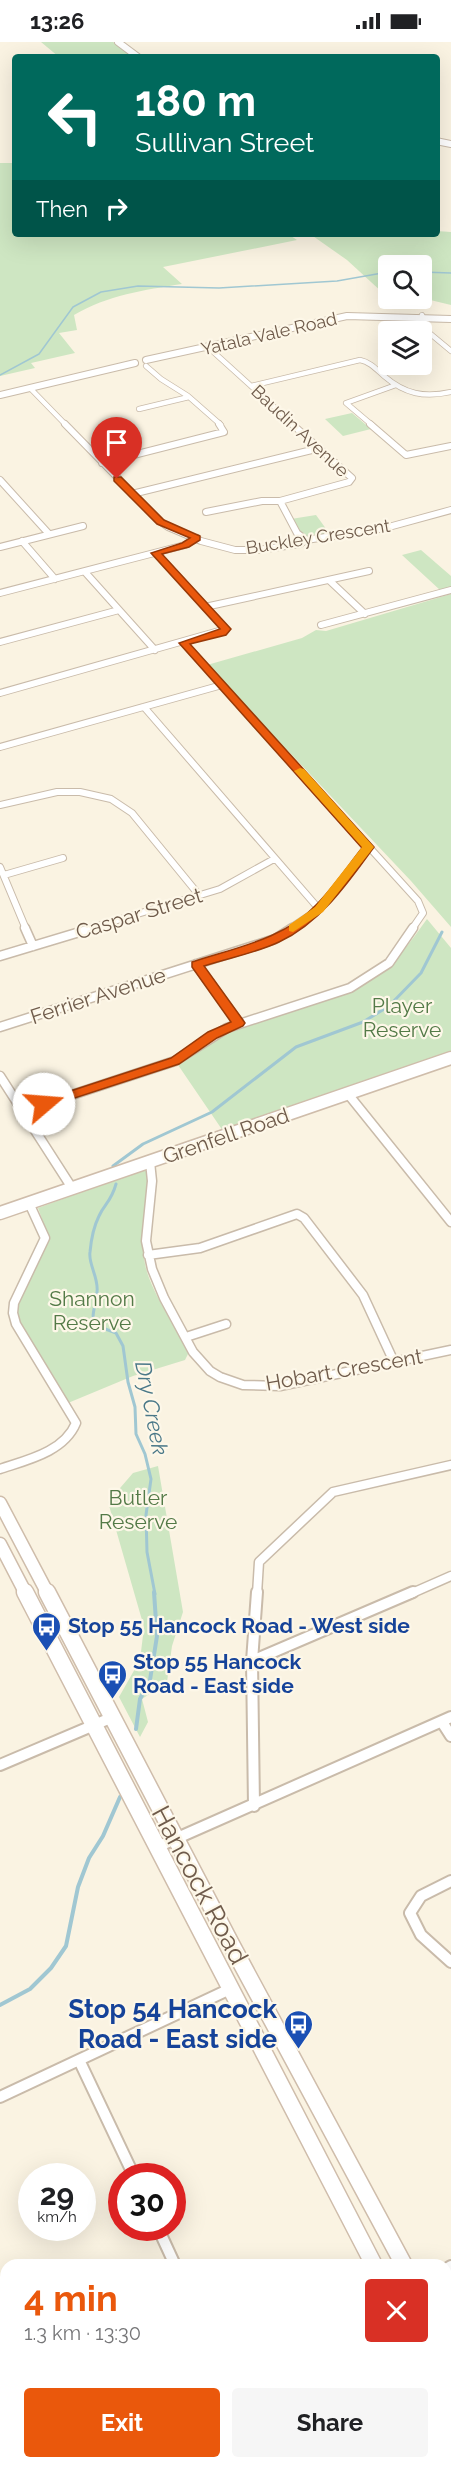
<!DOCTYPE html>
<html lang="en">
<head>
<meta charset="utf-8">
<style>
  body { margin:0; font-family:Raleway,sans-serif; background:#f6f6f6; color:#202124; height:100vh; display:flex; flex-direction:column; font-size:22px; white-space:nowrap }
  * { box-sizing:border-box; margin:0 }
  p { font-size:20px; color:#757577 }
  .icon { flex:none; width:33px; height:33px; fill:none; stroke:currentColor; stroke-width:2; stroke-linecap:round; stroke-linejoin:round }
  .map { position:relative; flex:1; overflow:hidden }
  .side { position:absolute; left:0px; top:2217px; width:452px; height:210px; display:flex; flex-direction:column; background:#fff; border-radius:18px 18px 0 0; box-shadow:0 6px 24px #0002 }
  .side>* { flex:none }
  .top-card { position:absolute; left:12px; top:12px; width:428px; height:183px; border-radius:6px; box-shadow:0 6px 24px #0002; background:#00695c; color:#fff; overflow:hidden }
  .controls { position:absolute; left:378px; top:213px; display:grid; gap:12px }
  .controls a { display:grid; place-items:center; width:54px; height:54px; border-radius:6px; background:#fff; box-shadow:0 6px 24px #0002; font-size:30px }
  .speed { position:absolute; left:18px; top:2121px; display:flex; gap:12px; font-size:30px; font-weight:700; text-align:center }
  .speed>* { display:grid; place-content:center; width:78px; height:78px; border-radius:50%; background:#fff; box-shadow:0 6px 24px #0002; line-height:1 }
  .speed small { font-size:15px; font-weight:400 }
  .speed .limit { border:9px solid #d22; background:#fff; color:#111 }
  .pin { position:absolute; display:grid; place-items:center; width:51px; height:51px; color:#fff; margin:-62px -26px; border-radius:50% 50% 50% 0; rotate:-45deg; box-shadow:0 0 6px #0007 }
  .pin .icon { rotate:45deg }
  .me { position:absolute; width:66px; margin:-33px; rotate:72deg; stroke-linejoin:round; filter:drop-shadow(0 0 4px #0008) }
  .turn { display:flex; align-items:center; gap:21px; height:126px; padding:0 24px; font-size:27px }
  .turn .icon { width:78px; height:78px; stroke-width:2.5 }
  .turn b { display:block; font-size:42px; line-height:51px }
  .then { display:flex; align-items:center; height:57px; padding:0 24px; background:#0003; gap:12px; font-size:22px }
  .round { display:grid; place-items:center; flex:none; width:63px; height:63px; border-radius:6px; background:#f6f6f6 }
  .headline { display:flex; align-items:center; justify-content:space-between; height:102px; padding:0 24px }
  h1 { font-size:36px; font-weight:700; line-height:45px; color:#ea580c }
  .primary-button { display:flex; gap:12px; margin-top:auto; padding:12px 24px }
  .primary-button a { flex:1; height:69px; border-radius:6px; background:#ea580c; color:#fff; font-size:24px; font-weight:700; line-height:69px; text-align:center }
  .primary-button a+a { background:#f6f6f6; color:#202124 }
  .status { display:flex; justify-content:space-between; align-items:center; height:42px; padding:0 30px; background:#fff; direction:ltr }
  .status svg { height:16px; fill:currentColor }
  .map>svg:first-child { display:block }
</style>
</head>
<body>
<div class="status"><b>13:26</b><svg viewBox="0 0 49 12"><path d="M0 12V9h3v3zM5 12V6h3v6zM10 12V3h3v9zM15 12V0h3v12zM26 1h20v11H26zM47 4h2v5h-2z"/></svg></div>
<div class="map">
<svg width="451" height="2427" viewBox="0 0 451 2427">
  <rect width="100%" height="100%" fill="#faf3e2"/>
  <!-- green -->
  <path fill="#cee6c2" d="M41,0h72l20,15h-74z
    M0,121h15v71h273l9,6 -134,27 19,17c-38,6 -74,11 -108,31l3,15 -18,3 16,20 -44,10 4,5 -35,8z
    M437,189l14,1v73l-29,-7v-32h-34v28l-5,-1 -36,-33 -37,-26h126z
    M352,371l19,16 -28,7 -18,-17z
    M316,473l16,22 -26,3 -15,-21z
    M421,508l30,26v11l-11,3 -38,-35z
    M451,552v333l-40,-46 -204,-216 95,-27 14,-8 10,1z
    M427,877l24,29v104l-228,79 -47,-69 39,-25 25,-11 113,-35c38,-20 50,-39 74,-72z
    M144,1127l7,6c-6,29 -12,59 -6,89 5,26 31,64 44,88l-4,8 -52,16 -65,27 -49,-80 -3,-10 1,-10 32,-65 -11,-30z
    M158,1424l25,146 -11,34 -5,36 -25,17 6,23 -8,15 -21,-40 21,-37 4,-33 -36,-125 25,-29z"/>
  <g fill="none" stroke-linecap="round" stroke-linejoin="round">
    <!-- stream-far2 -->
    <path stroke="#a0c7d2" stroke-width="1.5" d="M422,230l29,1
      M0,333l39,-21 34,-47 28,-15 37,-6 81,2 118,-7 51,-9"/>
    <!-- stream-far1 -->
    <path stroke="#a0c7d2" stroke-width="3" d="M113,1124l30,-22 69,-32 84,-65 67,-25 26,-16 32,-33 21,-41
      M116,1142c-5,18 -11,19 -17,32 -5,10 -8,25 -9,36 -2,12 9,26 7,40 -3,27 -13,30 19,41l7,13 5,36 7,25 1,27 9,20 6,25 -5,36 1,37 8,42"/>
    <!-- stream -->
    <path stroke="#a0c7d2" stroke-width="4" d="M136,1687l4,-30 10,-19 7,-44 -3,-44
      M0,1963l30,-16 21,-21 15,-22 12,-59 11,-29 14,-22 17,-39
      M292,2421l18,2 4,-2
      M0,2427l9,-6"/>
    <defs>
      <path id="minor-far3" d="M422,273l5,16 24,20
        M208,305l86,78
        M146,324l15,13 27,17 33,29
        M251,344l109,-26c10,2 16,9 24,16 21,18 40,22 67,16
        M30,346l36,37
        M139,367l50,-12
        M372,383l-26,-22 50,-18"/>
      <path id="minor-far2" d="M65,382l96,98 7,5 33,14 34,9h23l42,-6 6,-4 79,-12 66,-18
        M292,382l60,54 -3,4 -69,19 17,32 9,7
        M370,382l36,31 45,-9
        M102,421l122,-31 -5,-8
        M0,438l49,54
        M132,452l188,-46
        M206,470l56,-11h18
        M22,499l33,38
        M0,505l83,-21
        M85,530l70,78
        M330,539l35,33
        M0,551l185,-48 12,-7
        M205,565l164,-36
        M321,583l130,-35
        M0,600l119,-32
        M184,601l234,258 5,12 -11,16
        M0,651l226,-64 -70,-76
        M144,665l175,202
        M0,705l222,-62
        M0,763l57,-13h23l31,7 21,14 67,82
        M0,825l26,62
        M4,833l59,-17
        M88,887l132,-40 54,-30
        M289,887l30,-20 49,-62"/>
      <path id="minor-far1" d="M25,886l8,18
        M0,914l93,-28
        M196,922l43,59
        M0,985l275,-88 17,-11
        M0,1034l72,112
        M348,1052l103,128
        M23,1069l152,-50 52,-33 123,-40 39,-25 24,-35
        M150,1120l2,19 -6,60 6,28 12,29 29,54 17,19 10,6 23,8 37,1 171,-36
        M148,1213l52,-7 97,-34 7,4 59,77 31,67
        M186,1295l40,-13
        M0,1427c27,-9 64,-17 76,-46l-60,-99 -3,-11 1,-10 31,-65 -16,-35
        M257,1552l2,-32 74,-70 118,-27
        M410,1552l41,-18"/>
      <path id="minor" d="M252,1619l161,-69
        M442,1680l9,14
        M0,1723l113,-48
        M254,1764l-2,-145 5,-69
        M157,1805l294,-130
        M451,1839l-30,15 -11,17 11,22 30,27
        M79,2018l55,116
        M0,2055l230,-108
        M158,2186l17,37
        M446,2227l5,-3
        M0,2367l6,-12"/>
      <path id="tertiary" d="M118,0l20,15
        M436,99l15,3
        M146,318l201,-44 104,3
        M0,353l135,-32"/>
      <path id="secondary-far1" d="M0,1171l451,-155
        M0,1461l48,91
        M0,1502l26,50"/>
      <path id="secondary" d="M25,1550l349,673
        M47,1550l184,352 173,321
        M446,2301l5,10
        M446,2354l5,11"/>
    </defs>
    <!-- minor-far3 casing -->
    <use href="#minor-far3" stroke="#c9bbaa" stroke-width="6"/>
    <!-- minor-far2 casing -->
    <use href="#minor-far2" stroke="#c9bbaa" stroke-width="8"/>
    <!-- minor-far1 casing -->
    <use href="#minor-far1" stroke="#c9bbaa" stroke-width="11"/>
    <!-- minor casing -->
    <use href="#minor" stroke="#c9bbaa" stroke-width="14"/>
    <!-- tertiary casing -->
    <use href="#tertiary" stroke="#c9bbaa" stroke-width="8"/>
    <!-- secondary-far1 casing -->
    <use href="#secondary-far1" stroke="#cfbdab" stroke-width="15"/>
    <!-- secondary casing -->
    <use href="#secondary" stroke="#cfbdab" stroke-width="19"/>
    <!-- minor-far3 -->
    <use href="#minor-far3" stroke="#fff" stroke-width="4.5"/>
    <!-- minor-far2 -->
    <use href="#minor-far2" stroke="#fff" stroke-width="6"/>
    <!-- minor-far1 -->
    <use href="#minor-far1" stroke="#fff" stroke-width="8"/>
    <!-- minor -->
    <use href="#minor" stroke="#fff" stroke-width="10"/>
    <!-- tertiary -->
    <use href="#tertiary" stroke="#fff" stroke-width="6"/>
    <!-- secondary-far1 -->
    <use href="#secondary-far1" stroke="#fff" stroke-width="12"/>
    <!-- secondary -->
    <use href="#secondary" stroke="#fff" stroke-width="16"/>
  </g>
  <!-- route -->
  <path fill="#ea580c" stroke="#983908" stroke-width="1.5" d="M114,435h7l43,43 36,16v4l-11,7 -27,7 69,75 -5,6 -36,9 184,203c-26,36 -54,76 -95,95 -23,11 -51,16 -75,24l39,54 2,3 -2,3 -26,12 -38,26 -135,44 -6,-4 2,-3 131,-43 37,-26 23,-10 -39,-55v-5c42,-14 93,-23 124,-57 17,-17 31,-38 46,-57l-183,-205 41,-14 -69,-76 31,-10 8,-5 -33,-14 -43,-43z"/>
  <!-- slow -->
  <path fill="#f59e0b" d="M300,726l4,1 70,78 -51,65 -30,20 -4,-1v-6l26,-18 47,-60 -66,-74 -2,-2z"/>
  <!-- icons -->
  <defs>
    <symbol id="bus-pin" viewBox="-11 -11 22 30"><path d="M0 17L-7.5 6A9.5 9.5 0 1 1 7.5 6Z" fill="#1a4fb4" stroke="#fdf7e8"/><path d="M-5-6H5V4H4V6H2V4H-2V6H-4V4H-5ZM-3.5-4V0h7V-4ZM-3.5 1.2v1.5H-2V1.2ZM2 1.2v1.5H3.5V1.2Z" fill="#fff"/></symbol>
  </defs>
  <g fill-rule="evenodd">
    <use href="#bus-pin" x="30" y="1568" width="33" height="45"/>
    <use href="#bus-pin" x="96" y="1616" width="33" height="45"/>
    <use href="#bus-pin" x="282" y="1966" width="33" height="45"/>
  </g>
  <g text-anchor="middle" stroke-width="4.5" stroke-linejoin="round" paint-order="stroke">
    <!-- far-street labels -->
    <g font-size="18" fill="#6f5b4b" stroke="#fdf7e8">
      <text transform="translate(269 292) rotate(-13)" y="6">Yatala Vale Road</text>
      <text transform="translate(300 389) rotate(43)" y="6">Baudin Avenue</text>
      <text transform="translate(318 495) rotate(-9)" y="6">Buckley Crescent</text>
    </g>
    <!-- street labels -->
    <g font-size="21" fill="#6f5b4b" stroke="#fdf7e8">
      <text transform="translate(139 872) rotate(-17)" y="7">Caspar Street</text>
      <text transform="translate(98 954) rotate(-18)" y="7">Ferrier Avenue</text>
      <text transform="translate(226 1094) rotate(-19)" y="7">Grenfell Road</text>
      <text transform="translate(344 1328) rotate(-10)" y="7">Hobart Crescent</text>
    </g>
    <!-- park labels -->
    <g font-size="21" fill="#537a47" stroke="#fdf7e8">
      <text x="402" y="971">Player<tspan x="402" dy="24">Reserve</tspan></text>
      <text x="92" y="1264">Shannon<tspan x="92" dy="24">Reserve</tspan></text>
      <text x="138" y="1463">Butler<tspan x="138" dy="24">Reserve</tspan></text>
    </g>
    <!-- transit labels -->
    <g font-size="21" font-weight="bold" fill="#164399" stroke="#fdf7e8" text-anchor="start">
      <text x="68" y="1591">Stop 55 Hancock Road - West side</text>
      <text x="133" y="1627">Stop 55 Hancock<tspan x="133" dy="24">Road - East side</tspan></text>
    </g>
    <!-- water labels -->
    <g font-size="22" font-style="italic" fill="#4a7888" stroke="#fdf7e8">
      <text transform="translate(152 1366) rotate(79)" y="8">Dry Creek</text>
    </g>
    <!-- near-street labels -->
    <g font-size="26" fill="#6f5b4b" stroke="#fdf7e8">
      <text transform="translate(200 1843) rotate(62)" y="9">Hancock Road</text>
    </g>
    <!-- near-transit labels -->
    <g font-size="26" font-weight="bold" fill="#164399" stroke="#fdf7e8" text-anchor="end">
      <text x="277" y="1976">Stop 54 Hancock<tspan x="277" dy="30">Road - East side</tspan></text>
    </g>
  </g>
</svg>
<div class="controls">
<a><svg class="icon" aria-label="search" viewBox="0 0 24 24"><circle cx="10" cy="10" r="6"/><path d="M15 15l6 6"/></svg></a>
<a><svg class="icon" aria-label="layers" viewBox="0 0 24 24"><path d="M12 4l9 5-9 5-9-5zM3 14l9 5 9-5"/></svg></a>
</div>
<div class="speed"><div>29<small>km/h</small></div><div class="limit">30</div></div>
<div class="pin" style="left:117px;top:437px;background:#d93025"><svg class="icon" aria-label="arrive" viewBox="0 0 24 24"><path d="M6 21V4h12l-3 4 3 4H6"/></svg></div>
<svg class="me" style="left:44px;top:1062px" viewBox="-20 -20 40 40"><circle r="19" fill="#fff"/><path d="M0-13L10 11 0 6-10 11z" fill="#ea580c"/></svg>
<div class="top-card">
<div class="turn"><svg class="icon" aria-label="left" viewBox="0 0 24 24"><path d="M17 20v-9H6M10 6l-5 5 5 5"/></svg><div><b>180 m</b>Sullivan Street</div></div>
<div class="then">Then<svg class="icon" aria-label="right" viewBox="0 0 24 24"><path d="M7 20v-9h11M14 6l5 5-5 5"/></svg></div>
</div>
<section class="side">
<div class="headline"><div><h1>4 min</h1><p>1.3 km · 13:30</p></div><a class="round" style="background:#d93025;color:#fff"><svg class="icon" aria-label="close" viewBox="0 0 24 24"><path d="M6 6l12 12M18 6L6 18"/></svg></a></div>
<div class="primary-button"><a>Exit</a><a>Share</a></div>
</section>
</div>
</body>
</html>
